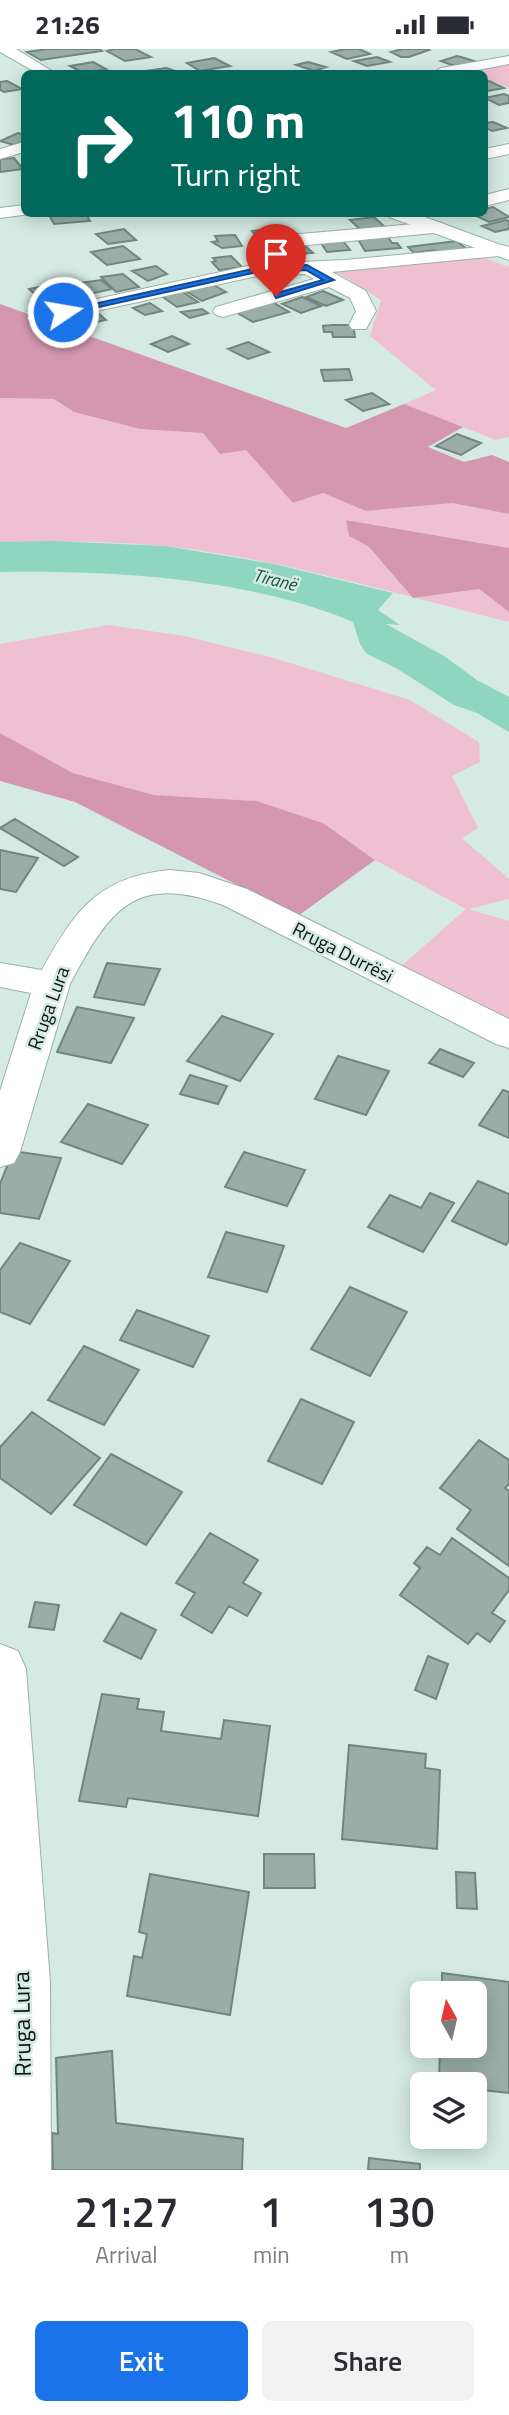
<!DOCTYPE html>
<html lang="en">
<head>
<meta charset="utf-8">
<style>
  body { margin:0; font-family:"Titillium Web",sans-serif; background:#f2f2f3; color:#2b2b33; height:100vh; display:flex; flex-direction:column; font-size:26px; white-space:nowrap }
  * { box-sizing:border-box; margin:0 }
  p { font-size:23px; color:#7c7c81 }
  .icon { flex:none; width:38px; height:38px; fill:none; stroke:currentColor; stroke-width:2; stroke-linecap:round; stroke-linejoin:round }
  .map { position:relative; height:2121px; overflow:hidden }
  .details { display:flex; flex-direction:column; background:#fff; flex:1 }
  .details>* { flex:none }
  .banner { position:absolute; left:21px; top:21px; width:467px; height:147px; border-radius:10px; box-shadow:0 4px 18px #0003; background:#00695c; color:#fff; overflow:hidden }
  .needle { width:46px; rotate:352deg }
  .fabs { position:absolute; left:410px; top:1932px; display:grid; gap:14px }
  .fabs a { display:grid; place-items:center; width:77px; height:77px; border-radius:10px; background:#fff; box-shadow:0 4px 18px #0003; font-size:35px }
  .pin { position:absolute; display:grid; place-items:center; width:60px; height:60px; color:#fff; margin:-72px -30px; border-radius:50% 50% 50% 0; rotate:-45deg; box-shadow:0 0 7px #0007 }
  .pin .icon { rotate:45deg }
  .me { position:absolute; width:77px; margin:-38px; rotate:78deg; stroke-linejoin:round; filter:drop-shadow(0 0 5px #0008) }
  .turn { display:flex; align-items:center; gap:24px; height:147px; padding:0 35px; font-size:32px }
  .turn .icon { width:91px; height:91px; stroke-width:2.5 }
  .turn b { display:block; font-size:49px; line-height:60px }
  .eta { display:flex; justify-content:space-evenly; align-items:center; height:119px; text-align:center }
  .eta b { font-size:42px; font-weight:600; line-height:49px }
  .cta { display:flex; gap:14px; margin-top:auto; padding:14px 35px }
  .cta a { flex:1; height:80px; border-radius:10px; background:#1a73e8; color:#fff; font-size:28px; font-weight:600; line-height:80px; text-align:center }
  .cta a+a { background:#f2f2f3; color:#2b2b33 }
  .status { display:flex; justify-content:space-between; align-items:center; height:49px; padding:0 35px; background:#fff; direction:ltr }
  .status svg { height:19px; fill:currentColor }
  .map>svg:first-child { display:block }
</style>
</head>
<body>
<div class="status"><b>21:26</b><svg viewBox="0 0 49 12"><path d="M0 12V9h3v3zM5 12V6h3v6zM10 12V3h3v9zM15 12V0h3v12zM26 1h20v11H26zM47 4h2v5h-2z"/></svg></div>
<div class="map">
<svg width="509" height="2121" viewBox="0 0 509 2121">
  <rect width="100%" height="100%" fill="#d4eae2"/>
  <!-- green -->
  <path fill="#efc0d2" d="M509,15v24l-24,-10v-5l-17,-1z
    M482,208l27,10v170l-13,3 -92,-36 32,-14 -66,-54 11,-36 -44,-28z
    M0,349l54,1 20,13 66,17 63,4 17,21 26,-5 47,54 30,-10 43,18 86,-8 57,11v34l-162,-28 2,16 20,11 44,51 66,-9 30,23v10c-113,-28 -227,-63 -344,-76 -54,-5 -110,-5 -165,-4z
    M108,576l77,11 89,22 136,42 69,42 1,20 -28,14 26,52 -16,10 47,41v20l-41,10 41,12v104l-110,-57 67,-59 -91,-49 -52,-37 -66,-22 -103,-6 -81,-22 -73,-40v-89z"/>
  <!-- forest -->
  <path fill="#d497af" d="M0,255l346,124 58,-24 59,23 -35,20 36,15 28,-7 17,7v52l-57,-11 -86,8 -43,-18 -30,10 -47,-53 -26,4 -17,-21 -63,-4 -66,-17 -20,-13 -54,-1z
    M346,471l163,28v64l-30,-23 -66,9 -44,-51 -20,-11z
    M0,684l73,40 81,22 103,6 66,22 52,37 -77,56 -223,-114 -75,-21z"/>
  <!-- water -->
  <path fill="#8ed6bf" d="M52,492l113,5 109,18 119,29 -15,17 22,15 -14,-1 58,32 33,24 32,17v35l-32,-19 -23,-8 -58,-37 -29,-14 -7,-10 -7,-22c-103,-44 -242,-52 -353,-50v-30z"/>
  <!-- building -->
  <path fill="#9aaea7" stroke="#72867f" stroke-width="2" d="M48,0h51l3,2 -61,9 -14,-8z
    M114,0h21l16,8 -26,4 -18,-10z
    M345,0h14l11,5 -23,5 -16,-7z
    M403,0h23l3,1 -20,7h-8l-10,-5z
    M457,7l4,1 19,6 -20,5 -19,-7z
    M377,8l13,5 -23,4 -13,-5z
    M214,9l16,8 -30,5 -13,-8z
    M93,13l13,7 -23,4 -13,-7z
    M308,13l18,5 -12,4 -18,-6z
    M166,19l12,4 -27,1 -5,-2z
    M7,32l15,8 -18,3 -4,-2v-8z
    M489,32l15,7 -17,3 -2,-9z
    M504,45l5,2v7l-10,2 -14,-7z
    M493,73l14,6 -15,3 -7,-4v-4z
    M18,84l6,2v7l-10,3 -14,-4z
    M14,109l9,11 -23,3v-13z
    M493,158l16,10 -20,5 -15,-7 11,-2v-4z
    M48,164h37l5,8 -36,3z
    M374,168l13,12 -24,3 -13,-12z
    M506,171l3,1v8l-14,3 -13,-6z
    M277,179l7,9 -26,1 -6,-7z
    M124,180l12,11 -28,4 -12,-10z
    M386,185l6,9h5l4,5 -36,3 -9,-15z
    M235,186l7,11 -20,2 -10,-6 6,-1 -3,-5z
    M343,192l7,9 -23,2 -6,-9z
    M456,192l15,11 -30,3 -6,-5 -21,3 -6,-6z
    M301,193l12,11 -35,2 -7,-10z
    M123,197l17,13 -33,6 -16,-13z
    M231,207l11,11 -23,3 -7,-8 4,-1 -3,-3z
    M156,217l11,8 -19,7 -16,-10z
    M123,225l16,13 -23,5 -15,-15z
    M101,231l11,9 -27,6 -12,-11z
    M58,234l14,12 -29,6 -14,-12z
    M212,235l14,8 -24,9 -16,-10z
    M180,241l18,12 -21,5 -17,-12z
    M323,242l20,9 -17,6 -20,-9z
    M302,248l19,9 -20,7 -19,-9z
    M150,254l12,8 -17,4 -12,-7z
    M263,254h11l15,9 -36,10 -19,-11z
    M202,260l6,4 -18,5 -9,-6z
    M99,265l7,6 -25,5 -7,-6z
    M332,276h21l2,12h-22l-1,-5h-8l-1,-6z
    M172,287l17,8 -21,8 -17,-8z
    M248,293l21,10 -21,7 -20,-10z
    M349,320l3,11 -28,1 -3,-11z
    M372,344l17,11 -26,7 -17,-11z
    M457,385l24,9 -20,12 -25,-9z
    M15,770l63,38 -14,9 -64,-38z
    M0,801l38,8 -22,34 -16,-3z
    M107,914l53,6 -16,36 -50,-8z
    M77,958l57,11 -23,45 -54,-11z
    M222,967l51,18 -33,47 -53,-20z
    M440,1000l34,14 -11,14 -34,-14z
    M338,1007l51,15 -23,44 -51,-16z
    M190,1026l37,11 -9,18 -38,-10z
    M503,1041l6,2v46l-30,-13z
    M88,1055l60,21 -26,39 -61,-22z
    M13,1102l48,7 -22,61 -39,-6v-29z
    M244,1103l61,18 -18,36 -62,-19z
    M478,1132l31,13v46l-3,5 -54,-24z
    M430,1144l24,10 -31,49 -55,-25 22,-32 31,13z
    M226,1183l58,14 -17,46 -59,-15z
    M20,1194l50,18 -40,63 -30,-12v-42z
    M350,1238l57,25 -37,64 -59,-27z
    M137,1261l72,26 -16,31 -73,-27z
    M84,1297l55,24 -35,55 -56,-25z
    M301,1350l53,23 -32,62 -54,-23z
    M32,1363l68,46 -49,56 -51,-36v-31z
    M479,1391l30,20v24l-4,4 4,3v75l-52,-37 14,-19 -31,-22z
    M111,1405l71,38 -36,53 -72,-40z
    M210,1484l48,27 -15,23 18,10 -14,23 -18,-10 -17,27 -31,-18 14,-22 -19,-10z
    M452,1489l57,40v12l-17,23 13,8 -15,21 -13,-9 -9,11 -68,-49 20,-27 -6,-5 13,-16 13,8z
    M35,1553l24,3 -5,25 -25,-3z
    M121,1564l35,17 -15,29 -37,-18z
    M428,1607l20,8 -12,35 -21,-9z
    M102,1645l37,5 -2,10 27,3 -3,19 60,8 3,-19 46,6 -12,90 -130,-18 -2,9 -47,-6z
    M349,1696l77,9 -1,14 15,2 -3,79 -95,-10z
    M264,1805h50l1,34h-51z
    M456,1823l19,1 2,36 -20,-1z
    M150,1825l99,18 -19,123 -103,-19 7,-40 8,2 5,-24 -8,-2z
    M442,1924l67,9v111l-35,-4v-5h-35l1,-38h34v-53h-32z
    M112,2002l4,72 127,16 -1,31h-189l-1,-37 6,1 -2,-76z
    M369,2109l51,6v6h-52z"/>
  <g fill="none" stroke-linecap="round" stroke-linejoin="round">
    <defs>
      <path id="street" d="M24,93v10l-24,7v-10z
        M509,95v10l-24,5v-10z
        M509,140v11l-24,6v-11z
        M24,156v8l6,1 -30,4v-10z
        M437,173l7,2 2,4 -2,4 -178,17 -9,-6 9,-6z
        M502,196l7,2v8l-177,17 34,19 10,20 -10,18h-14l-3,-4 7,-14 -6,-13 -21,-11 -106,30 -7,-2 -3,-4 3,-4 98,-28 -9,-5 -48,2 -220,48 -7,-2 -3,-4 3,-4 7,-2 220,-48 88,-4z"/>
      <path id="secondary" d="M0,0h16l39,24h-18l-37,-21z
        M509,7v8l-47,9h-29l8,-5z
        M386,164h28l95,35v12l-120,-43z
        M170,821l29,3 48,16 262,130v29l-13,-4 -273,-139c-89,-32 -113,4 -153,79l-50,168 -6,11 -14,4v-76l31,-98 -31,-6v-24l42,7c33,-60 56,-93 128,-100z
        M0,1595l18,7 8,18 24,313 1,188h-51z"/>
    </defs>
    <!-- street casing -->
    <use href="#street" stroke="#9bb0a8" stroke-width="2"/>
    <!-- secondary casing -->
    <use href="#secondary" stroke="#9bb0a8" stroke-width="2"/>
    <!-- street -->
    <use href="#street" fill="#fff" fill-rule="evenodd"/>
    <!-- secondary -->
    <use href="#secondary" fill="#fff" fill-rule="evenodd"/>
  </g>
  <!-- route -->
  <path fill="#1a73e8" stroke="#114b97" stroke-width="2" d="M307,216l27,15 -58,18 -2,-4 49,-14 -17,-10 -49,2 -194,43 -5,-3 199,-44z"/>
  <g text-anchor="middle" stroke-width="5" stroke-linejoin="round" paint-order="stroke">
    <!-- far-water labels -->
    <g font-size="18" font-style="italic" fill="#1a5444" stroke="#d4eae2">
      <text transform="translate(275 531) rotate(14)" y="6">Tiranë</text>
    </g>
    <!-- street labels -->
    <g font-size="19" fill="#0f1614" stroke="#d4eae2">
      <text transform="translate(343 903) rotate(27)" y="7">Rruga Durrësi</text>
      <text transform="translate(48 959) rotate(-70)" y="7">Rruga Lura</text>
    </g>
    <!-- near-street labels -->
    <g font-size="23" fill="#0f1614" stroke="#d4eae2">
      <text transform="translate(22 1975) rotate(-91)" y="8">Rruga Lura</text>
    </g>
  </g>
</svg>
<div class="fabs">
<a><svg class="needle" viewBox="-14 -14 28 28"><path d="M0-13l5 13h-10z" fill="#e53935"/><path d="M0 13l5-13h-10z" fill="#7c7c81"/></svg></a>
<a><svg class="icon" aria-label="layers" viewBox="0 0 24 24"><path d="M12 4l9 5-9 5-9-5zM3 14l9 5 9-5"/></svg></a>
</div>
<div class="pin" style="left:276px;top:247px;background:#d93025"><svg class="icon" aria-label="arrive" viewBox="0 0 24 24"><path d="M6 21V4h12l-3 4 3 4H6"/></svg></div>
<svg class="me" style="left:63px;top:263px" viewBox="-20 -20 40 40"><circle r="17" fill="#1a73e8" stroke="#fff" stroke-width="3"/><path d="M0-11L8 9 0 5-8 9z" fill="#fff"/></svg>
<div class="banner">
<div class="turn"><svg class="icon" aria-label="right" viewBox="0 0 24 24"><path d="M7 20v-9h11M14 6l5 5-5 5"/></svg><div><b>110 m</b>Turn right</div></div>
</div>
</div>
<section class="details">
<div class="eta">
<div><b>21:27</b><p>Arrival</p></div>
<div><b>1</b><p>min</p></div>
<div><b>130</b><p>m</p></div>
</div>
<div class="cta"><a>Exit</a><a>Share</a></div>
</section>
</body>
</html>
